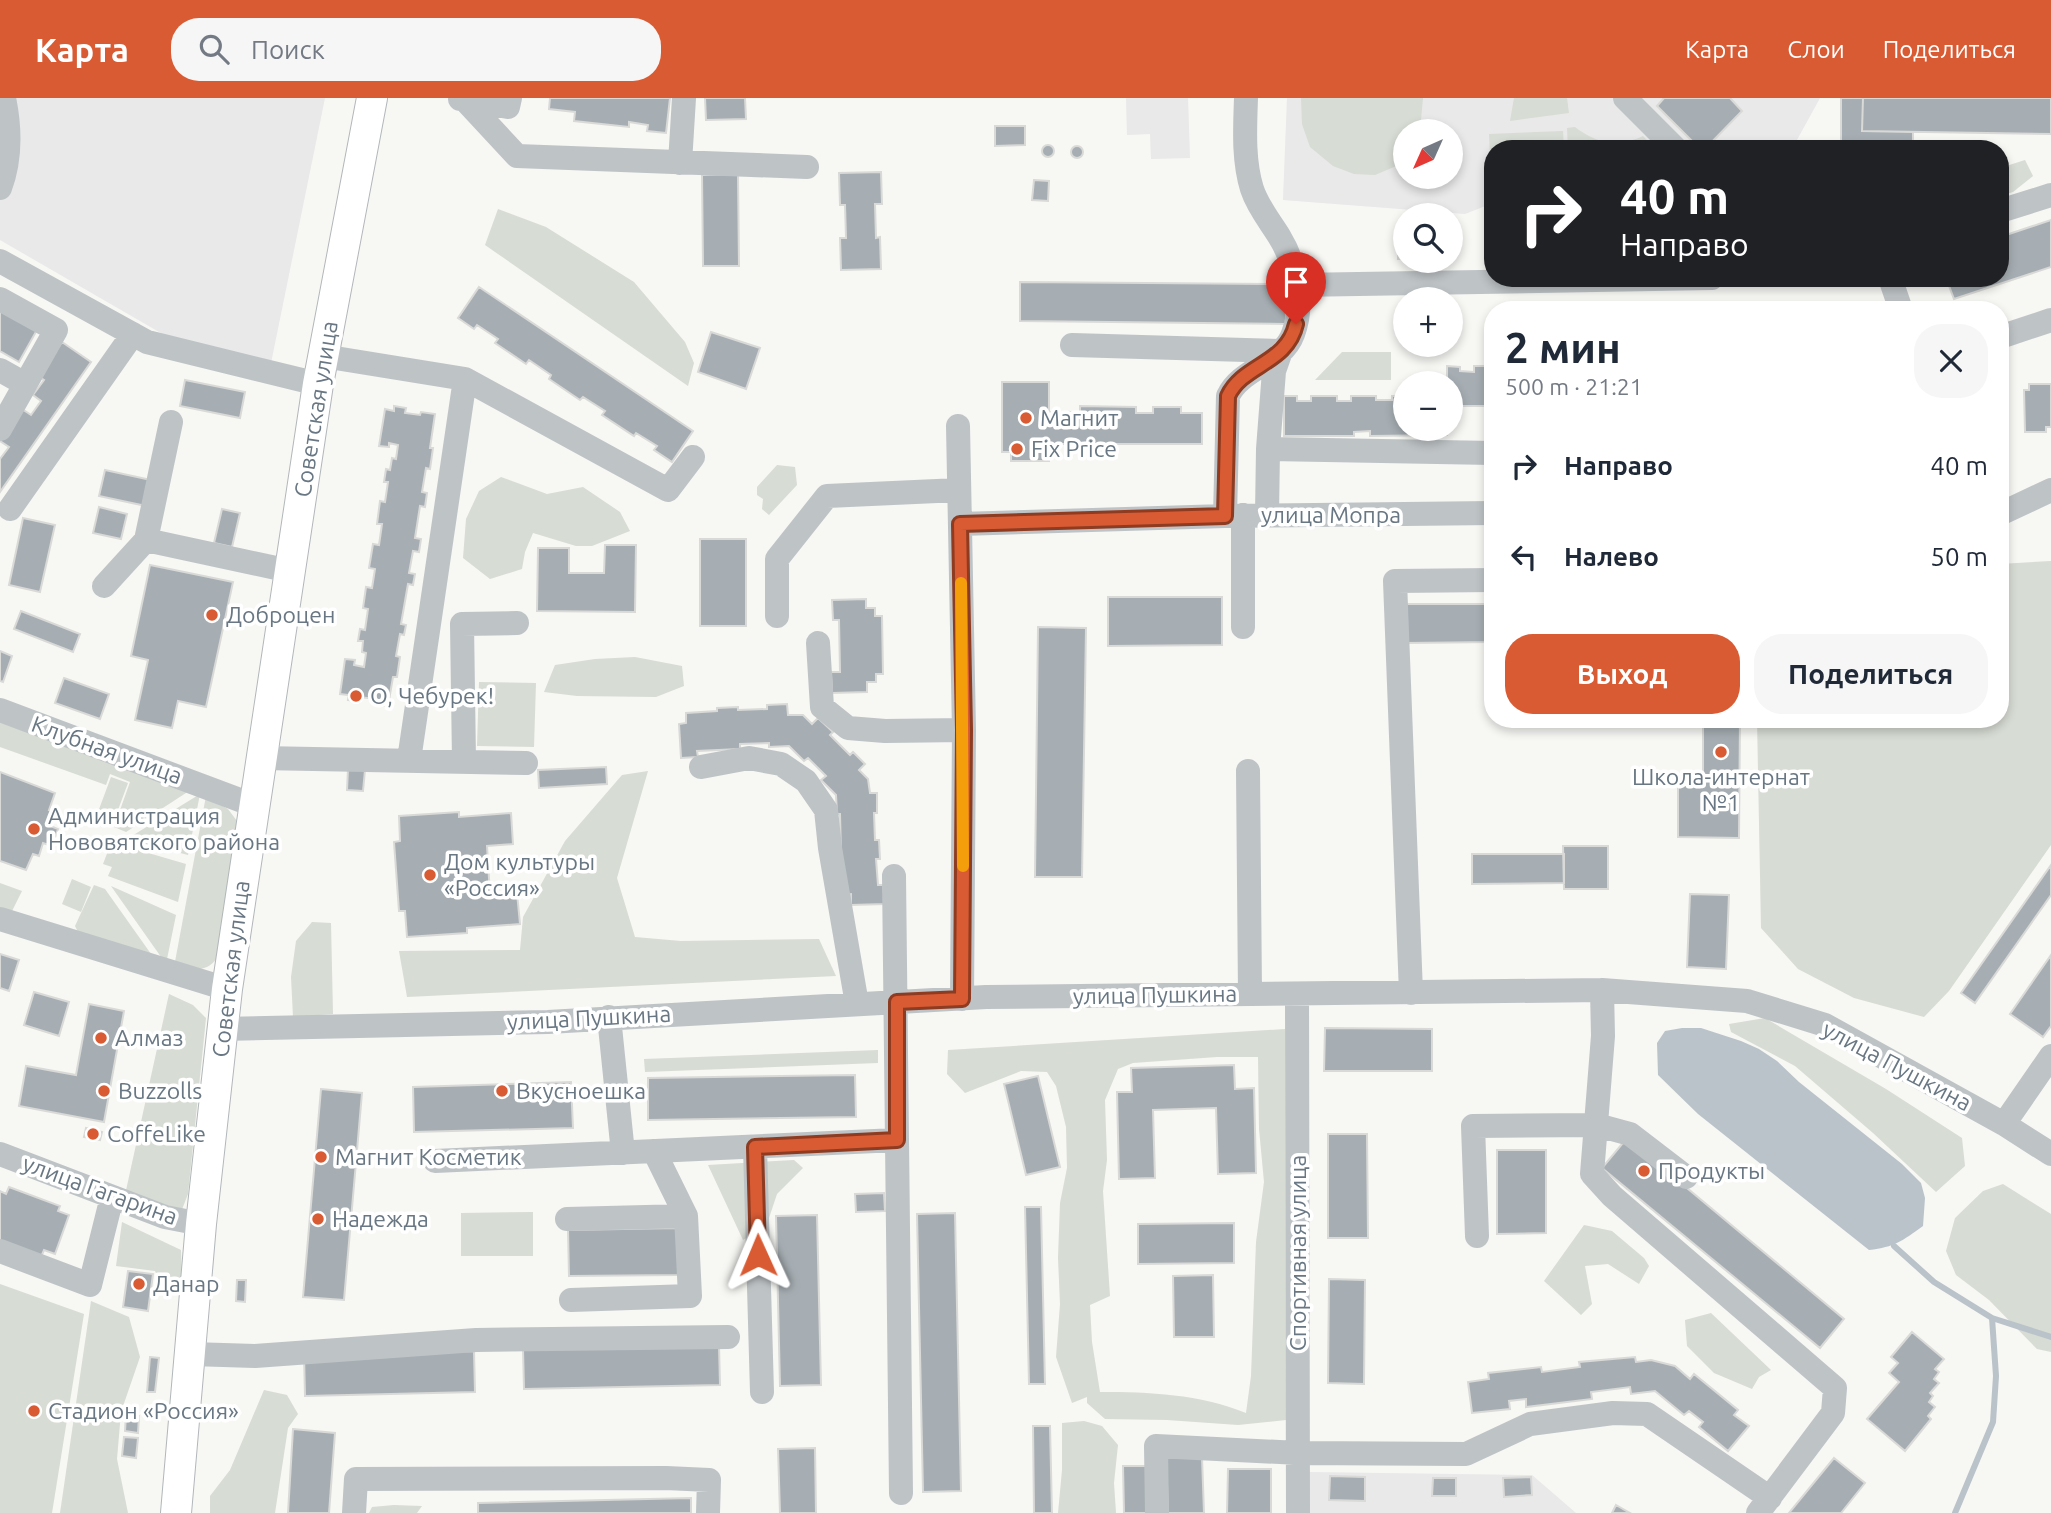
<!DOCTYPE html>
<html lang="ru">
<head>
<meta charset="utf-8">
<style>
  body { margin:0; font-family:Ubuntu,sans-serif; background:#f6f6f7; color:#1f2937; height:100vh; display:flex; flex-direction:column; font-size:26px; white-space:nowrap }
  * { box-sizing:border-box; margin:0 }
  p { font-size:23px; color:#747a83 }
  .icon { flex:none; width:38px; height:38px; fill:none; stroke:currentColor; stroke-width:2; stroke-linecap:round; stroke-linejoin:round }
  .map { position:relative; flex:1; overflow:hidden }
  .details { position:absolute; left:1484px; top:203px; width:525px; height:427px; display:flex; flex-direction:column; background:#fff; border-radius:28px; box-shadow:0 4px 10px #0003 }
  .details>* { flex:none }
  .banner { position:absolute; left:1484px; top:42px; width:525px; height:147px; border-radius:28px; box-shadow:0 4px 10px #0003; background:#202124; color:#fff; overflow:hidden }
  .needle { width:46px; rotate:225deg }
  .tools { position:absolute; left:1393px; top:21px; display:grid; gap:14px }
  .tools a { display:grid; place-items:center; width:70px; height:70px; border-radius:50%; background:#fff; box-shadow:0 4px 10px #0003; font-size:35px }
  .pin { position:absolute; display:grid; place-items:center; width:60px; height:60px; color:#fff; margin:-72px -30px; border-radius:50% 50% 50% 0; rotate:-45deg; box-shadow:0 0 7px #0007 }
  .pin .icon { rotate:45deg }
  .me { position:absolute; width:77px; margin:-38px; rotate:359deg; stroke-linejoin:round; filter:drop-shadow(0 0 5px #0008) }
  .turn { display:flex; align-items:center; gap:24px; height:147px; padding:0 21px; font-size:32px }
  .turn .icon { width:91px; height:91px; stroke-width:2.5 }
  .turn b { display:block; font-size:49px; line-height:60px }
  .round { display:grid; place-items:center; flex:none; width:74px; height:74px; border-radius:28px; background:#f6f6f7 }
  .overview { display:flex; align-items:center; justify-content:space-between; height:119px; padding:0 21px }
  h1 { font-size:42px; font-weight:600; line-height:52px }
  .primary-button { display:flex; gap:14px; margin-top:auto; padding:14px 21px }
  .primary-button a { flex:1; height:80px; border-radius:28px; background:#d95b33; color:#fff; font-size:28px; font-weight:600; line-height:80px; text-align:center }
  .primary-button a+a { background:#f6f6f7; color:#1f2937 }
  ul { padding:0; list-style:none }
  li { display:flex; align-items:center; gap:21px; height:91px; padding:0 21px }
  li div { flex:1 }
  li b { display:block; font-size:26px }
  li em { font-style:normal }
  header { display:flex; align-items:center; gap:42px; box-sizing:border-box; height:98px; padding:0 35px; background:#d95b33; color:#fff }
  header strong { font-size:33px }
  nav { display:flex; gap:38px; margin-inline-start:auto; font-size:24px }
  .search { width:490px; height:63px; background:#f6f6f7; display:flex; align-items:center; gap:18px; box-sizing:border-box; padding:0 24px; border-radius:28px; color:#747a83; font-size:26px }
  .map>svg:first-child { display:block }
</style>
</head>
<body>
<header>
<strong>Карта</strong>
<div class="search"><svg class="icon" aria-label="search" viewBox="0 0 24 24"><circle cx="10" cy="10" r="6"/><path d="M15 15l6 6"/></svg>Поиск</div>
<nav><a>Карта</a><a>Слои</a><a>Поделиться</a></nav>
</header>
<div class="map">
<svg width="2051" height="1415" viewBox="0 0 2051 1415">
  <rect width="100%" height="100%" fill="#f7f7f4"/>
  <!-- built -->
  <path fill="#e8e9e8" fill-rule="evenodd" d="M0,0h325l-54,265 -105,-27 -166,-96z
    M1126,0h62l2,60 -39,1 -1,-25 -23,1z
    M1287,0h533l-28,51h-299v54l-28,11 -182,-14zM1405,33h46v46h-46z
    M1309,1374l223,3 44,38h-267z"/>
  <!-- green -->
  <path fill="#d7dcd4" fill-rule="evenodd" d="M1301,0h122l-3,33h-15v28l-4,5 -26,11 -21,-1 -21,-8 -23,-19 -8,-23z
    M1514,0h53l2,15 -59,8z
    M1575,29c22,17 42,21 68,9l12,13h-87l-1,-21z
    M1563,33l1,18h-71l-2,31 -2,-46z
    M2025,62l8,16 -20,16 -13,4v-28z
    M498,111l48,18 88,55 51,60 9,21 -6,23 -203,-141z
    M1342,254h49v28h-76z
    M777,367l18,2 2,18 -28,30 -7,-6 1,-10 -6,-4v-8z
    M501,379l46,17 36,-7 37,25 10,19 -38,15h-16l-43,-13 -8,19 -3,17 -32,10 -27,-21 3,-39 13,-28z
    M2051,463v284l-102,146 -25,26 -70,-19 -56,-29 -37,-41 -4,-209h243v-155z
    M635,559l47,9 2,20 -28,11 -79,-1 -33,-4 11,-27 40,-6z
    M479,584l57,1 -2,64 -57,-1z
    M0,624l189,69 -63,41 -12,-5 16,-45 -20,-8 -4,11 -106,-38z
    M648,673l-31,107 18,59 46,4 138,-2 17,37 -429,21 -8,-46 121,-1 3,-33 42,-76 57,-66z
    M111,679l17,6 -16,43 -17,-6z
    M200,696l-12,61 -61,-16z
    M206,698l22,13 9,12 -20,137c-11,16 -26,11 -43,9z
    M121,747l65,19 -8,38 -70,-26 4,-9 -9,-3 5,-13 9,3z
    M72,781l19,8 -10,25 -19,-8z
    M0,785l22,8 -10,20 -12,-1z
    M94,787l11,4 51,72 -78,-29 -3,-6z
    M111,788l65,29 -10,49z
    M312,824l19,1 2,91 -40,3 -2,-40 5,-36z
    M169,896l24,11 13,13 -18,176 -7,18 -56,-17z
    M1765,920l121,71 76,49 3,28 -29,26 -63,-59 -78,-67 -64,-34 -2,-8z
    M1285,931l1,391 -48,5 -71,-5 -62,-1 -18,-16v-6l-15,6 -16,-46 4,-53 -2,-46 2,-55 7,-35 -1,-41 -10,-41 -9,-14 -26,-1 -56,22 -18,-19 1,-24zM1217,959h41l1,72 5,53 -8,60 -5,134 -5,37c-46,-19 -97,-21 -146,-21l-8,-50 -2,-37 20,-9 -7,-105 4,-31 -2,-60 13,-31 15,-6z
    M878,952v13l-233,9 -1,-13z
    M794,1062l9,8 -26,26 -10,30 -24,16 -35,-75z
    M2003,1086l48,30v138l-14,-3 -48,-49 -33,-25 -10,-24 9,-33 28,-27z
    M533,1114v44h-72v-43z
    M122,1124l59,28 1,33 -22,-2 -5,-10 -39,-5z
    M1584,1127l28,6 32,27 5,8 -10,18 -31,-20 -23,2 7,38 -11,11 -37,-34z
    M0,1186l84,30 -32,199h-52z
    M91,1203l38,16 11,40 -19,55 -4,47 11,54h-68z
    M1711,1215l60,57 -12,7 -7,12 -38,-16 -27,-27 -2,-26z
    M264,1292l23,5 11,19 -10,14 -13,85h-65v-17l20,-26z
    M1084,1323l18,5 16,19 -4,38 2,30h-58l4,-43v-47z
    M394,1407l28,1 -5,7h-48l3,-6z"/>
  <!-- water -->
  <path fill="#bac3c9" d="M1682,930h19l40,13 18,8 18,12 22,21 103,82 19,19 4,15 -2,28c-21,15 -28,21 -54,24l-171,-136 -40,-39 -1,-32 8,-12z"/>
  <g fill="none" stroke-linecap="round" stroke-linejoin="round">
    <!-- stream -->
    <path stroke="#bac3c9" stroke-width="6" d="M1894,1148l40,36 58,36 59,19
      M1955,1415l38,-91 3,-46 -4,-58"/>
  </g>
  <!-- building -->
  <path fill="#a6aeb3" stroke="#d9d9d7" stroke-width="2" d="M550,0h120l-4,35 -19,-2 1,-6 -19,-3v5l-55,-6 1,-9 -26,-3z
    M705,0h40l1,21 -40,1z
    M1664,0h66l12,13 -37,38h-5l-43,-43z
    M1841,0h22l-1,33 51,1v12l-72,-1z
    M1863,0h188v36l-189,-3z
    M995,28h30v19l-30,1z
    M1042 53a6 6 0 1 1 12 0a6 6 0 1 1-12 0Z
    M1071 54a6 6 0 1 1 12 0a6 6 0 1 1-12 0Z
    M881,74l1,32h-7l1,34 4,-1 1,32 -40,1 -1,-32h6l-1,-33h-5l-1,-32z
    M738,76l1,92h-36l-1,-91z
    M1034,82l15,1 -1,20 -16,-1z
    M2051,122v47l-97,32 -8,-21h54v-41z
    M1399,134h6v27h-7z
    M1774,180h88v4l-87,3z
    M1020,184l266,2v40l-266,-3z
    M479,189l214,144 -21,31 -18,-12 3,-4 -21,-13 -2,3 -32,-21 3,-4 -22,-14 -3,3 -31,-21 2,-4 -22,-15 -3,4 -31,-21 3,-4 -21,-14 -3,4 -16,-11z
    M0,212l37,20 -18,32 -19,-11z
    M711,234l49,16 -14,41 -48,-17z
    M62,244l29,20 -91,130v-33l9,-12 -9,-6 22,-32 9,6 10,-14 -8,-6 11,-15 -6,-4z
    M1447,268l13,1v4l14,1v-6h19v40h-42v-23h-4z
    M185,282l60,12 -5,26 -60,-12z
    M1002,284h47v30h31v-6l56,1v6h17v-6h28v6h21v31h-153v17h-38v-9h-9z
    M2029,286h22v43h-5v5h-21l-1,-42h5z
    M1284,298h13v5h14v-5h26v5h14v-5h25v4h16v-4h13v33h42v6l-77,1v-5l-16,1v4h-70z
    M394,308l12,2 -1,5 15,2 1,-3 14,2 -5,34h3l-3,21 -4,-1 -4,24 5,1 -2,14 -5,-1 -5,32 6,1 -2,13 -6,-1 -4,22 6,1 -2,11 -5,-1 -7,40 5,1 -2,10 -4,-1 -4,22 4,1 -3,20h-4l-5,29 -13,-2 1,-5 -16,-2 -1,5 -11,-2 1,-5 -9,-1 5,-35 10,1 -1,5 10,2 2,-14 -4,-1 1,-11h-5l2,-12 5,1 3,-21 -5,-1 3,-21 6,1 3,-19 -6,-1 4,-24 6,1 3,-21h-5l3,-23 5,1 3,-20h-4l2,-13 4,1 2,-12 4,1 2,-14 -9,-2v4l-10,-1 6,-37 9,2z
    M2000,354h4l1,43h-5z
    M105,372l46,10 -5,26 -47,-10z
    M99,409l28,7 -6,25 -28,-6z
    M222,411l18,4 -8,34 -18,-4z
    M23,420l32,7 -15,67 -31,-7z
    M700,441h46v87h-46z
    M605,447h31l-1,67 -98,-1 1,-63h31v25h35z
    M150,467l83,17 -27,125 -28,-6 -6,27 -37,-8 13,-60 -17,-4z
    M1108,499h114v48l-114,1z
    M866,501v9h9v8h7l1,58h-7v8h-9v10l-35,1 -1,-21h9l-1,-52h-6l-1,-20z
    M1406,506h87v38l-87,1z
    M21,513l59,23 -7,18 -59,-23z
    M1038,529l48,1 -4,249h-47z
    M0,553l12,5 -9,26 -3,-1z
    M64,580l45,16 -9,25 -45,-16z
    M787,606l1,11h15l9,9 6,-6 15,14 -3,3 20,20 3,-3 12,12 -6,6 9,9 2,14h7v20h-3l1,27h4l1,19h-4l2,26h5l2,19 -34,1v-11l-9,1 -2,-81h-3l-1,-19 -15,-15 5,-4 -18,-18 -4,3 -15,-15 -20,1v-4l-29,1v5l-43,2 1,6 -17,1 -2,-34 7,-1v-10l31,-2v-3l21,-1v3l29,-1v-4z
    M1553,621h127v6h-127z
    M1703,621h37l-1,119 -61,-1v-53h25z
    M606,669l1,17 -68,4 -1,-18z
    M348,671l17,1 -2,21 -16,-1z
    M0,674l55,21 -6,17 6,2 -5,14 8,3 -6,17 -9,-3 -4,13 -6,-2 -7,16 -26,-9z
    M459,714v5l52,-4 2,31 -26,2 3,48 27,-1 3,31 -53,4v5l-60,4 -2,-26h-6l-5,-69 6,-1 -1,-25z
    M1563,748h45v43h-44z
    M1472,756h92v29l-92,1z
    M2051,767v30l-76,108 -14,-10z
    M1690,796l39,1 -3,74 -39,-2z
    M0,856l19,6 -10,31 -9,-3z
    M2051,857v71l-8,11 -33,-23z
    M34,894l35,10 -10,34 -35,-11z
    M89,906l35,7 -20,111 -85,-16 7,-40 50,9z
    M1325,930l107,1v42h-108z
    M1234,967l1,24 19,-1 2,85 -38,1 -2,-66 -63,2 2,68 -36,1 -2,-87h15l-1,-24z
    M855,977l1,42 -208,3v-42z
    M1038,978l22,91 -34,8 -22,-91z
    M571,984l2,46 -159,4 -1,-45z
    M321,991l41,4 -18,207 -41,-3z
    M86,1030l16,4 -2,8 -16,-3z
    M1328,1036h39l1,104h-40z
    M1627,1040l217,181 -24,29 -218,-180z
    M1497,1052h49v83l-49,1z
    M9,1089l51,19 -2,5 11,4 -14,39 -11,-4 -3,7 -41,-15v-51l6,3z
    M884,1095l1,18 -29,1 -1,-18z
    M1025,1109h16l4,177h-16z
    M955,1115l6,278 -38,1 -6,-278z
    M817,1117l4,170 -41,1 -4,-170z
    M1234,1125v40l-96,1v-40z
    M678,1130v47l-109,1 -1,-46z
    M128,1173l25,3 -5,37 -25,-4z
    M1213,1177l1,62h-40l-1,-61z
    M1329,1181l36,1 -1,104 -36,-1z
    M237,1182h9l-1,22 -9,-1z
    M1912,1234l32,27 -9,10 4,3 -5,7 5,4 -9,10 3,3 -4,6 6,5 -7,9 3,3 -26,32 -38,-32 32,-37 -10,-9 9,-10 -7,-6z
    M719,1247l1,40 -196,4 -1,-40z
    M474,1253l1,41 -170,4 -1,-41z
    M150,1259l9,1 -4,34h-8z
    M1635,1259l1,5 15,-2 24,6 15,13 4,-5 44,36 -4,5 15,11 -21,25 -29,-24 4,-5 -14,-11 -5,4 -29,-24 -24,3 -1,-7 -39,5 1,7 -66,8v-8l-17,2 1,8 -38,4 -4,-31 21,-3 -1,-6 53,-6 1,5 38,-5 -1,-5z
    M126,1317l13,1 -1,17 -13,-2z
    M1033,1328h17l2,87h-18z
    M293,1331l42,4 -6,80h-41z
    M124,1339l14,1 -2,20 -14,-2z
    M815,1350l1,65h-36l-2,-64z
    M1202,1359l2,56h-36l-2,-55z
    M1834,1360l31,25 -24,30h-52z
    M1123,1368h25l1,47h-25z
    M1228,1371h43v44h-44z
    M1330,1378l35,1v24l-36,-1z
    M1531,1379l1,18 -28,2 -1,-19z
    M1433,1380h23v18h-24z
    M691,1400v15h-213v-10z
    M1616,1407l14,8h-18z"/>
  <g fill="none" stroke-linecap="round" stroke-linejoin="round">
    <defs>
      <path id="major" d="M176,1415l25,-289 26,-235 91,-605 54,-286"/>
    </defs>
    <!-- major casing -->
    <use href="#major" stroke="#b2b7ba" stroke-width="32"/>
    <!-- minor -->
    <path stroke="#bec3c6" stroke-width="24" d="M1625,0l51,51
      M460,1l48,8 2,-9
      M465,2l52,56 290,11
      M680,65l4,-65
      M0,90c11,-29 10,-61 4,-90
      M2000,113l51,-16
      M0,163l147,81 171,42
      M1890,180l11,32
      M1297,187l415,-7
      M0,201l56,31 -56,99
      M2000,239l51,-17
      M1072,247l209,6 -7,20 -6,78
      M323,258l142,23 203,111 25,-33
      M0,272l25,14
      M171,324l-25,118 144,31
      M958,328l6,304 -2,269
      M10,411l123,-175
      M2000,416l51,-24
      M1267,417l1,-66 225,4
      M1225,418l3,-120c13,-28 54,-32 65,-62 12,-32 3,-70 -14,-98 -10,-16 -21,-29 -27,-47 -9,-29 -7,-61 -6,-91
      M960,426l265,-8 268,-3
      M104,488l42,-46
      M777,518v-57l50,-63 132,-6
      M1243,529v-112
      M818,545l4,64 26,21 37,3 79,-1
      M0,612l253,95
      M261,660l265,5
      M409,662l56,-381
      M464,663l-2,-137 55,-1
      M701,669l48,-9 32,6 25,17 20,29 4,38 27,156
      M1248,673l2,223
      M894,778l7,617
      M0,821l227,70
      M1602,892l1,46 -11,138 20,22 223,192 -2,25 -75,100
      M1411,895l-16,-412 98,-1
      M1297,896l1,519
      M609,919l14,136
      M222,931l326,-7 438,-25 616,-7 145,11 78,24 179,99 47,30
      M2004,1026l47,-68
      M755,1049l7,245
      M0,1056l165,63 36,7
      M435,1063l462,-21
      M567,1121l119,-3
      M1477,1138l-4,-110 124,-1 33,9 56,43
      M0,1153l90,34 22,-88
      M571,1202l119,-4 -4,-80 -32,-65
      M191,1256l64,2 221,-16 252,-3
      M354,1415l2,-34 310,-1 43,2 -1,33
      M1157,1415l-1,-67 143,7 167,1 64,-30 83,-11 34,1 123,84"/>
    <!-- major -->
    <use href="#major" stroke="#fff" stroke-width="30"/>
  </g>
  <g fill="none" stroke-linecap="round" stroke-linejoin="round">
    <defs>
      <path id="route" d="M758,1157l-3,-108 142,-7v-138l65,-3 2,-269 -4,-206 265,-8 3,-120c15,-32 59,-32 68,-72"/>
    </defs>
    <!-- route casing -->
    <use href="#route" stroke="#8d3b21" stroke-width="18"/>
    <!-- route -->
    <use href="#route" stroke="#d95b33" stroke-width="12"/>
    <!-- slow -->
    <path stroke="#f59e0b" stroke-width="12" d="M961,485l2,283"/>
  </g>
  <!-- markers -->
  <g fill="#d95b33" stroke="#fff" stroke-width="2.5">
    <circle cx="1026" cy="320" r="7"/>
    <circle cx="1017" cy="351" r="7"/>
    <circle cx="212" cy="517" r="7"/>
    <circle cx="356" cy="598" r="7"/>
    <circle cx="1721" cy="654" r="7"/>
    <circle cx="34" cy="731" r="7"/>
    <circle cx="430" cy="777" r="7"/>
    <circle cx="101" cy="940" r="7"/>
    <circle cx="104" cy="993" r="7"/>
    <circle cx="502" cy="993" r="7"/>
    <circle cx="93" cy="1036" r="7"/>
    <circle cx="321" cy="1059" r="7"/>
    <circle cx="1644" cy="1073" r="7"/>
    <circle cx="318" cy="1121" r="7"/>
    <circle cx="139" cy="1186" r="7"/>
    <circle cx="34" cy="1313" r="7"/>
  </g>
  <g text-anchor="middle" stroke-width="7" stroke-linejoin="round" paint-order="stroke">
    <!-- street labels -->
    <g font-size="23" fill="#687783" stroke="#fff">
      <text transform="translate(316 311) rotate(-81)" y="8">Советская улица</text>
      <text x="1331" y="425">улица Мопра</text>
      <text transform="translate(107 652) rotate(20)" y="8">Клубная улица</text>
      <text transform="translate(231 871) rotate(-83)" y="8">Советская улица</text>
      <text transform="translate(1155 897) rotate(-1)" y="8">улица Пушкина</text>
      <text transform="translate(589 920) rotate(-3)" y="8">улица Пушкина</text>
      <text transform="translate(1897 968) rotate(28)" y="8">улица Пушкина</text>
      <text transform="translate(100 1092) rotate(20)" y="8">улица Гагарина</text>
      <text transform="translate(1298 1155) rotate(-90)" y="8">Спортивная улица</text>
    </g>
    <!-- poi labels -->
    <g font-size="23" fill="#687783" stroke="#fff" text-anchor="start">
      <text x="1040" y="328">Магнит</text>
      <text x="1031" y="359">Fix Price</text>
      <text x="226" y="525">Доброцен</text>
      <text x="370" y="606">О, Чебурек!</text>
      <text x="1721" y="687" text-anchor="middle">Школа-интернат<tspan x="1721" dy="26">№1</tspan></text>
      <text x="48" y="726">Администрация<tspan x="48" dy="26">Нововятского района</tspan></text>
      <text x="444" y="772">Дом культуры<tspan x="444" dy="26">«Россия»</tspan></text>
      <text x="115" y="948">Алмаз</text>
      <text x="118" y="1001">Buzzolls</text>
      <text x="516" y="1001">Вкусноешка</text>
      <text x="107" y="1044">CoffeLike</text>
      <text x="335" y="1067">Магнит Косметик</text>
      <text x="1658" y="1081">Продукты</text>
      <text x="332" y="1129">Надежда</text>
      <text x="153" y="1194">Данар</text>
      <text x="48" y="1321">Стадион «Россия»</text>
    </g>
  </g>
</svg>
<div class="tools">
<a><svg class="needle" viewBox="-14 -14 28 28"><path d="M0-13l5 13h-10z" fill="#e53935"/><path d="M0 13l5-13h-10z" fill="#747a83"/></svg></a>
<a><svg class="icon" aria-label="search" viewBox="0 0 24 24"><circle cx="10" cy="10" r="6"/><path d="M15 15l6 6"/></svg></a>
<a>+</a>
<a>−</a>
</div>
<div class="pin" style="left:1296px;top:226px;background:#d93025"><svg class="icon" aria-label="arrive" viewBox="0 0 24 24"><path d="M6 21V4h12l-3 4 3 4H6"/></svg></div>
<svg class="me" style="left:758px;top:1157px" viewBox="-20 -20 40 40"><path d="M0-17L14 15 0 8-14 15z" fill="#d95b33" stroke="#fff" stroke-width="4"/></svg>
<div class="banner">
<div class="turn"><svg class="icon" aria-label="right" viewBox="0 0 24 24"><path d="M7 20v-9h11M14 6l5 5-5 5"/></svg><div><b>40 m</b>Направо</div></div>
</div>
<section class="details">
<div class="overview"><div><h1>2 мин</h1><p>500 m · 21:21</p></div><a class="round"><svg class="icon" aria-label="close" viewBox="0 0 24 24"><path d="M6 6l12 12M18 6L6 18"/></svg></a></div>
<ul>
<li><svg class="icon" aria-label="right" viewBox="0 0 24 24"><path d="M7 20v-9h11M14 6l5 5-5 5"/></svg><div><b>Направо</b></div><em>40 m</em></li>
<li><svg class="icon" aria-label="left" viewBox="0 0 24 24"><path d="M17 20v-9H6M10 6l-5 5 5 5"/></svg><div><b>Налево</b></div><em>50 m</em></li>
</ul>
<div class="primary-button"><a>Выход</a><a>Поделиться</a></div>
</section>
</div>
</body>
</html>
